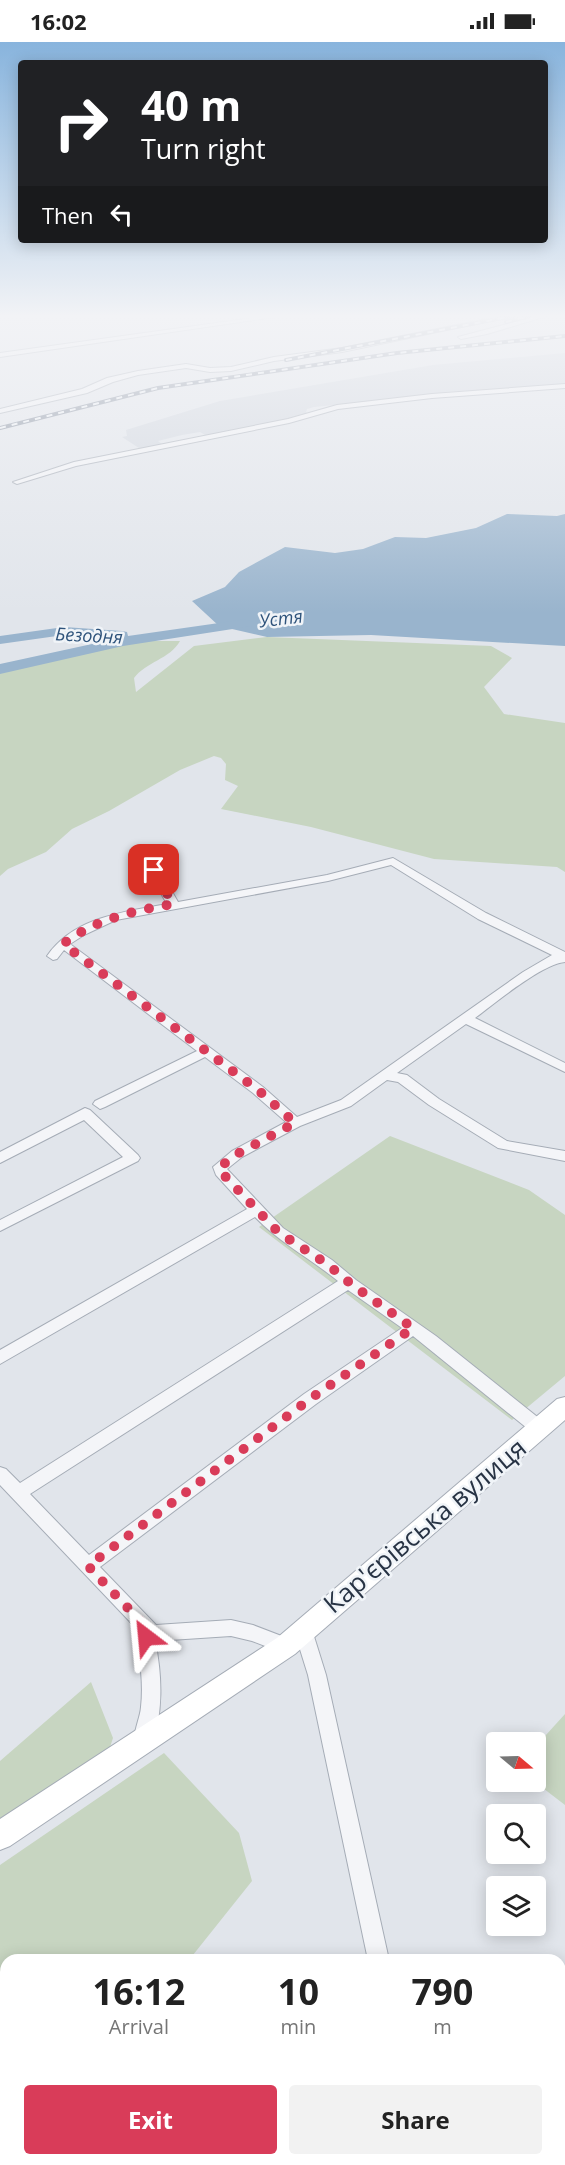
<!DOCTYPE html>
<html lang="en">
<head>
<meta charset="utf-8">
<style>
  body { margin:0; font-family:"Open Sans",sans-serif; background:#f2f2f2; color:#222; height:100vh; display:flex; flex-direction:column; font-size:22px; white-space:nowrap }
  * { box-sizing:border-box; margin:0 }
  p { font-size:20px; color:#767676 }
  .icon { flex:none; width:33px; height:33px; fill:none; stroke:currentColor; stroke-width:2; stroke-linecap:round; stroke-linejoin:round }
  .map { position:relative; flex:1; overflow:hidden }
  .side { position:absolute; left:0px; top:1912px; width:566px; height:212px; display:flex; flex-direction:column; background:#fff; border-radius:18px 18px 0 0; box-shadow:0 3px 15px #0003 }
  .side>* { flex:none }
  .banner { position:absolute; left:18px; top:18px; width:530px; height:183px; border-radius:6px; box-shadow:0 3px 15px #0003; background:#202124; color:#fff; overflow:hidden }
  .needle { width:39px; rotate:109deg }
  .fabs { position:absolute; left:486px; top:1690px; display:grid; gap:12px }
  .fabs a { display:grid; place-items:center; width:60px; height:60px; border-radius:6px; background:#fff; box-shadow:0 3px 15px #0003; font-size:30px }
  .pin { position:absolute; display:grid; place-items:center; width:51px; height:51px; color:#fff; margin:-26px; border-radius:12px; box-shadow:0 3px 9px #0006 }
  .me { position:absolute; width:66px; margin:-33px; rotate:331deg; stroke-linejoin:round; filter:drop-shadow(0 0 4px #0008) }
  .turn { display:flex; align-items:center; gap:21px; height:126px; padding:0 24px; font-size:27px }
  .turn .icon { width:78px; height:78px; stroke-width:2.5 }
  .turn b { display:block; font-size:42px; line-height:51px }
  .then { display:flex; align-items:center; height:57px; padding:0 24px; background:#0003; gap:12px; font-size:22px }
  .eta { display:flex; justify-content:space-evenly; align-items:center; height:102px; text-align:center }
  .eta b { font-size:36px; font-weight:700; line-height:42px }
  .action { display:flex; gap:12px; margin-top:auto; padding:12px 24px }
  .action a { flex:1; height:69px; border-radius:6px; background:#d93c59; color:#fff; font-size:24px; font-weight:700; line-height:69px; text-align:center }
  .action a+a { background:#f2f2f2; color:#222 }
  .status { display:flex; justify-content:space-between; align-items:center; height:42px; padding:0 30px; background:#fff; direction:ltr }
  .status svg { height:16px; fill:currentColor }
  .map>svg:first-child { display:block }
</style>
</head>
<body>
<div class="status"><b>16:02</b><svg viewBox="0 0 49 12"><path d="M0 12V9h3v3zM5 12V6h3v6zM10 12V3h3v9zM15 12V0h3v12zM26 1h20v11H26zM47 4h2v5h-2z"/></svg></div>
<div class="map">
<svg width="565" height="2123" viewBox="0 0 565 2123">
  <rect width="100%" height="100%" fill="#e1e5eb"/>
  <!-- built -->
  <path fill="#ced4dd" d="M565,311v32l-120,7v2l-131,13 -7,2 -1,3 3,3 -102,21 -7,-4 -18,3 -24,6 5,4 -21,5 -20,-13 5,-1 -1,-6 94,-29 213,-36z"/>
  <!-- green -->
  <path fill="#c7d5c1" d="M267,595l224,9 21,12 -28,29 20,27 61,9v149l-8,-5 -123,-8 -123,-32 -90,-18 17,-23 -13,-6 1,-16 -5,-6 -7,-2 -34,14 -71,41 -37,18 -26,23 -38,17 -8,7v-204l61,-15 83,-16h36c-10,18 -34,21 -46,37l2,14 58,-46z
    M390,1094l139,54 36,25v161l-53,44 -253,-193z
    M91,1640l22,56 -5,15 -108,70v-62z
    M565,1672v91l-30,-23 1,-36z
    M164,1711l75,80 13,48 -63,79h-183v158l-6,-1v-252z"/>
  <!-- water -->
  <path fill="#99b4cd" d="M507,472l50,2 8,-2v132l-194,-11 -104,2 -48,-11 -27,-25 33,-14 14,-15 46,-25 50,6 28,-4 32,-12 31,1 50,-10z"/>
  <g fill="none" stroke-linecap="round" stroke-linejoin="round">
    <!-- river -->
    <path fill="#99b4cd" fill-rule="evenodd" d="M247,577l7,4 -2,3 -129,20 -123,28v-10l115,-25 -51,-4 -64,9v-8l64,-9 58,4 5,1 1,4z"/>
    <defs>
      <path id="street" d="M266,274h16l-282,41v-4z
        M502,274h12l-172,36 -68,9 -43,10 -21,1 -24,-4 -48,7 -25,7 -26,11 -87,20v-4l82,-20 25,-11 31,-7 48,-7 24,4 21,-1 43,-10 68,-9z
        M537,274h10l-60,18 -26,5 -3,-2z
        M565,342v4l-133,10 -94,11 -49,14 -213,43 -59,18 -4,-2 61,-20 214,-43 49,-14 95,-11z
        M144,808l6,3 28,49 149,-27 66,-17 93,55 79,39v10c-23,2 -70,41 -90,56l90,45v9l-99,-48 -69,49 10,2 32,24 68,42 58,10v10l-67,-13 -69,-43 -31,-23 -11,-2 -36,26 -51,20 -58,31 -15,12 56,59 49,32 24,20 80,56 109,87 2,5 -2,5 -6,2 -6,-2 -120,-97 -97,68 -216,163 56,58 75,-5 22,5 39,15 3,6 -3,6 -6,2 -34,-13 -21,-5 -76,5c7,33 9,75 -5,106l-7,3 -7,-3c-5,-12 4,-27 5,-40 3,-26 -2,-55 -6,-80l-135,-142v-18l6,2 14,14 318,-202c-27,-22 -58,-38 -83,-64l-255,147v-14l247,-141 -31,-34 -3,-8 19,-16 54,-29 -33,-29 -48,-36 -100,50 -5,2 -7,-5 2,-3 102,-50 -133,-101 -7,9 -4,1 -6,-4c27,-39 76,-44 120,-52l-29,-51zM391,823l87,54 74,36 -29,17 -182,128 -44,17 -34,-30 -193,-143 14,-9 32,-15 212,-39zM348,1248l54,38 -98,66 -215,161 -59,-61z
        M85,1066l5,2 48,45 2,3 -2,3 -138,70v-11l123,-63 -39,-37 -84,43v-11z
        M303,1580l6,2 3,6 14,45 63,285h-21l-60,-285 -14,-45 3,-6z
        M416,2118h22l2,5h-22z"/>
      <path id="secondary" d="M565,1355v23l-270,234 -285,192 -10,4v-31l277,-181 280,-239z"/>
    </defs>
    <!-- street casing -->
    <use href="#street" stroke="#a5acb6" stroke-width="2"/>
    <!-- secondary casing -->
    <use href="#secondary" stroke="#a5acb6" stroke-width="2"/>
    <!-- street -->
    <use href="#street" fill="#f4f5f8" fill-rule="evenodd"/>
    <!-- secondary -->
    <use href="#secondary" fill="#fff" fill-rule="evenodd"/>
    <defs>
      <path id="rail" d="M506,280l24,-6
        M286,318l227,-44
        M0,386l158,-40 239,-35 168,-17"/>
    </defs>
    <!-- rail casing -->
    <use href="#rail" stroke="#798495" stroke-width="4"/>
    <!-- rail -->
    <use href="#rail" stroke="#f0f4f8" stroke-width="2" stroke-dasharray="6" stroke-linecap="butt"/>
  </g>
  <!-- sky -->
  <linearGradient id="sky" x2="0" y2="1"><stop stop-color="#88b4dd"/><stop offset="0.48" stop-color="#f2f3f6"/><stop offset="1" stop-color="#f2f3f6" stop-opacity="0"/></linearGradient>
  <rect width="565" height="571" fill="url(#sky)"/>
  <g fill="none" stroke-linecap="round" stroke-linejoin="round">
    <!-- route -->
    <path stroke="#d93c59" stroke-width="10" stroke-dasharray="0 18" d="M146,1595l-3,-13 -55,-58 222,-167 103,-71 -62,-44 -24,-20 -49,-32 -57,-60 -1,-5 17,-13 58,-31 -37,-33 -195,-146c33,-25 70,-33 110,-40l-19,-34"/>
  </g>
  <g text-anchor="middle" stroke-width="5" stroke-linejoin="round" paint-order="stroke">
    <!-- far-water labels -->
    <g font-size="18" font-style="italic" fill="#2e537b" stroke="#f0f4f8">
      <text transform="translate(281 577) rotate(-7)" y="6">Устя</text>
      <text transform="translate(89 594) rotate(3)" y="6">Безодня</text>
    </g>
    <!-- near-street labels -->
    <g font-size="26" fill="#273344" stroke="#f0f4f8">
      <text transform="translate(425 1484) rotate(-40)" y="9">Кар'єрівська вулиця</text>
    </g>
  </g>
</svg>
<div class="fabs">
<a><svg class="needle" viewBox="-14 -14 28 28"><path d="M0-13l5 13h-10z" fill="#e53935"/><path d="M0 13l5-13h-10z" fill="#767676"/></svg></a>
<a><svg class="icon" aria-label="search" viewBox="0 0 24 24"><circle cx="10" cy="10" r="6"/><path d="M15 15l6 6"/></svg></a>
<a><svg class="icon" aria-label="layers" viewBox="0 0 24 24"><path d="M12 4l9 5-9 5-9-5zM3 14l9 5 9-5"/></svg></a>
</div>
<div class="pin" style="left:154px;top:828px;background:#d93025"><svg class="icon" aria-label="arrive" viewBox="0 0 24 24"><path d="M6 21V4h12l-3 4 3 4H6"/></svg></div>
<svg class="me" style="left:146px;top:1595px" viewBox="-20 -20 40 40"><path d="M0-17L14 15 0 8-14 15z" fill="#d93c59" stroke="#fff" stroke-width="4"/></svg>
<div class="banner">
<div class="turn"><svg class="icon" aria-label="right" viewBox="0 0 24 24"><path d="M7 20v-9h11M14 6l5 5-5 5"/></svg><div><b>40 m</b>Turn right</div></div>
<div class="then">Then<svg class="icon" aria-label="left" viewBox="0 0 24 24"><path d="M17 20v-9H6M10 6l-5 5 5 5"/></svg></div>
</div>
<section class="side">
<div class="eta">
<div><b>16:12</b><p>Arrival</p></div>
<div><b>10</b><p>min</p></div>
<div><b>790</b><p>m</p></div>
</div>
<div class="action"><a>Exit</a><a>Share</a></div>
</section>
</div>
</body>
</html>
